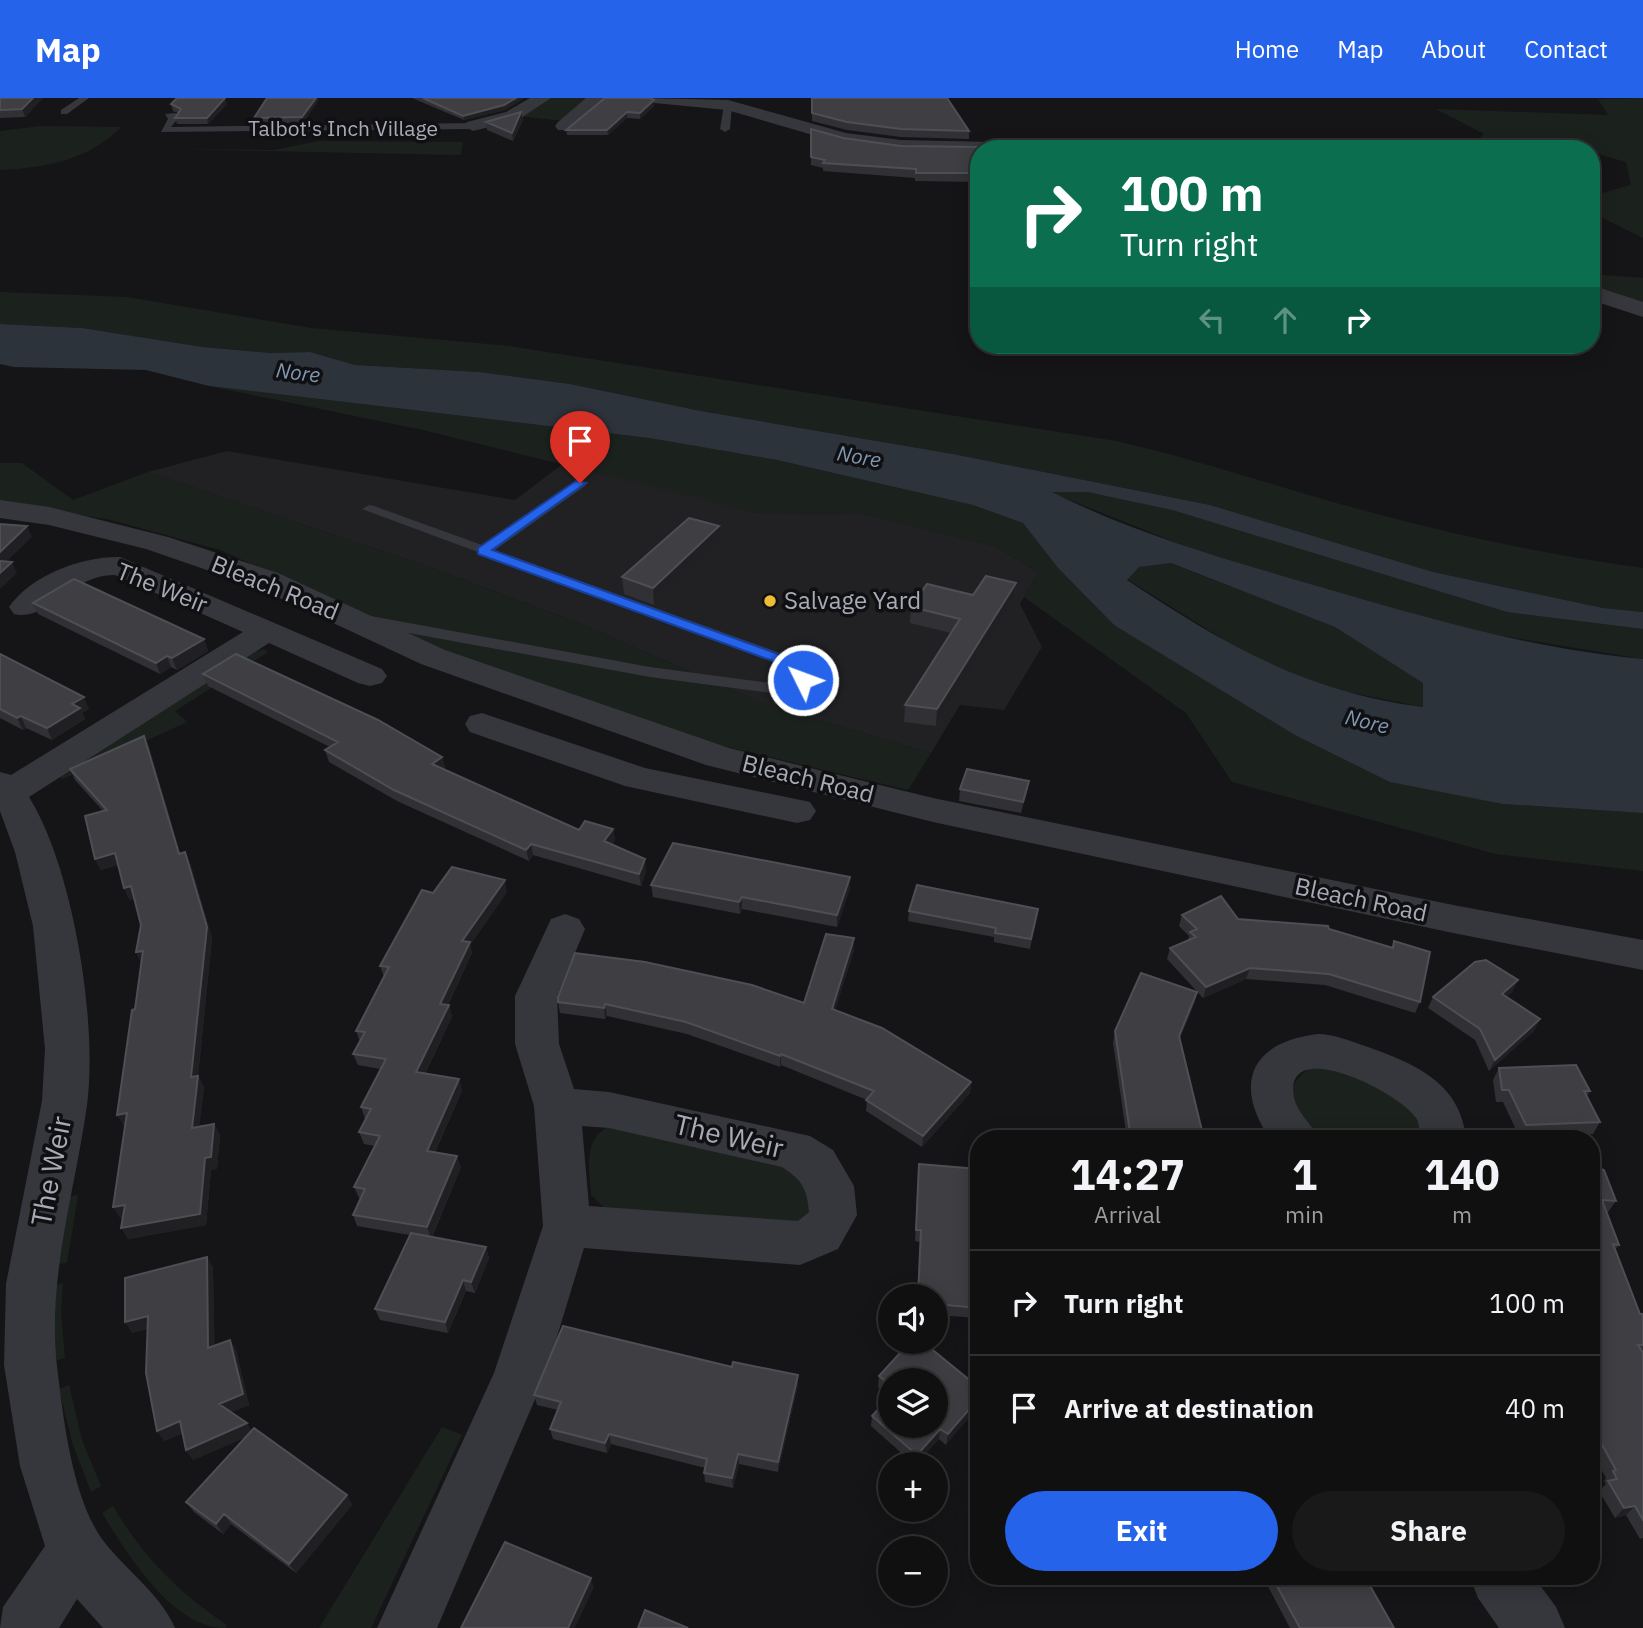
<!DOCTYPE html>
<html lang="en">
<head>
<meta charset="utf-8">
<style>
  body { margin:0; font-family:"IBM Plex Sans",sans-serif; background:#19191a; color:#f1f3f6; height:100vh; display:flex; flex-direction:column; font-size:26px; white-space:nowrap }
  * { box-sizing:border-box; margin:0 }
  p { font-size:23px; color:#9c9d9f }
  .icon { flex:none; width:38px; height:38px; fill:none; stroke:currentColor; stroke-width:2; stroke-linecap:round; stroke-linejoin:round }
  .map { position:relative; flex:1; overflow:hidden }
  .drawer { position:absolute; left:970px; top:1032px; width:630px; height:455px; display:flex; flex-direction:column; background:#101011; border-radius:28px; box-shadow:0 4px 18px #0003,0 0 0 2px #303031 }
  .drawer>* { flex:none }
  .banner { position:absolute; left:970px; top:42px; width:630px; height:214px; border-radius:28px; box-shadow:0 4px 18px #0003,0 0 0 2px #303031; background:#0b6e4f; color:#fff; overflow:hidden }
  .controls { position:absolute; left:878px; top:1186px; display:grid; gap:14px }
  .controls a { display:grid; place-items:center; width:70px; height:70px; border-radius:50%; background:#101011; box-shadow:0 4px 18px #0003,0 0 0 2px #303031; font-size:35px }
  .pin { position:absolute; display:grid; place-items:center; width:60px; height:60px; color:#fff; margin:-72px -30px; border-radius:50% 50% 50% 0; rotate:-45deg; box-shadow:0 0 7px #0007 }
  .pin .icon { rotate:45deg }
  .me { position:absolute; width:77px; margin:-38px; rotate:312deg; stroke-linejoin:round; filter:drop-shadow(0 0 5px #0008) }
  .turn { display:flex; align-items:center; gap:24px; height:147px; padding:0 35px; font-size:32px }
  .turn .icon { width:91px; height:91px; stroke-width:2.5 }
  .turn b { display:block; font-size:49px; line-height:60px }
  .lanes { display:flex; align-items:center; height:66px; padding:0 35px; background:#0003; justify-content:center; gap:35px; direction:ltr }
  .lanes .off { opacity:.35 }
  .eta { display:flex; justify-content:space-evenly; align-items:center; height:119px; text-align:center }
  .eta b { font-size:42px; font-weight:700; line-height:49px }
  .primary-button { display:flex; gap:14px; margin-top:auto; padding:14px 35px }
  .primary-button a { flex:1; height:80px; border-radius:42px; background:#2563eb; color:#fff; font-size:28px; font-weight:700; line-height:80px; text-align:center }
  .primary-button a+a { background:#19191a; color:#f1f3f6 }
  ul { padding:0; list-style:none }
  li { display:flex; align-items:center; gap:21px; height:105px; padding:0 35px; border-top:2px solid #303031 }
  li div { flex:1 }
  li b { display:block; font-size:26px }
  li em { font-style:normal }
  header { display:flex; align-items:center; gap:42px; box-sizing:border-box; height:98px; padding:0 35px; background:#2563eb; color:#fff }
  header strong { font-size:33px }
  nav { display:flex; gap:38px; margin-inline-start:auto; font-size:24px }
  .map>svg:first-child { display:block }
</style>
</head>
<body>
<header>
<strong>Map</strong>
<nav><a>Home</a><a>Map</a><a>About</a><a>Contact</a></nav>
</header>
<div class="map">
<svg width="1643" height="1530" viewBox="0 0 1643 1530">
  <rect width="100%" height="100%" fill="#151517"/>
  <!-- built -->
  <path fill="#212124" d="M227,353l288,49 49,-37 194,50 107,1 130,32 44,26 -19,32 22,43 -38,63 -44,-5 -29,48 -164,-48 -191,-83 -144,-54 -284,-96z"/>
  <!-- green -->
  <path fill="#1b221d" d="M548,0h43l-26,23 -47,-5 23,-11z
    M1643,0v140l-52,-26v-16l40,-11 -5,-23 -35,-10v-3h-123l16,-15 -48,-25 172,6 -10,-16z
    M41,28l80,1c-32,33 -76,41 -121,43v-39z
    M319,43l144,1 -2,13 -288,-6 101,1z
    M1591,176l52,4v28l-46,-16 -6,-4z
    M0,194l127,5 184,31 198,18 607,95c88,20 173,50 261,73 87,23 177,42 266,54v44l-40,-4 -170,-36 -223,-67 -257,-51 -252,-43 -131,-27 -91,-12 -124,-7 -45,-13 -39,1 -68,-6 -121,-19 -82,-4z
    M209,288l440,52 128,22 196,45 50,18 35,45 56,57 389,179 140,9v58l-147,-17 -264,-72 -46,-69 -162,-116 15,-25 -44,-26 -130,-32 -107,-1 -335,-83z
    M0,365h22l51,37 75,-28 284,96 144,54 191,83 164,48 -23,37 -218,-52 -245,-86 -225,-102 -109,-30 -111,-18z
    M1050,394h37l85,18 335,102 136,17v30l-158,-26 -81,-21 -207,-61z
    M1170,465l165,64 88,56v24l-90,-18 -78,-30 -128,-80 11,-12z
    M264,551l4,3 -93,59 12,11 -124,57 -5,-2 194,-124z
    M1325,966l74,22 28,53h-108l-23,-30 -6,-15c7,-19 15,-25 35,-30z
    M612,1027l192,46 9,53 -205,-13 -17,-16c-2,-28 -8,-58 21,-70z
    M78,1097l-11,68 -10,1 11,-67z
    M63,1185l-2,28 4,47 -11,3v-76z
    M69,1287l13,55 19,46 -10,6 -18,-47 -14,-56z
    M442,1329l20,8 -91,193h-52z
    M113,1408c31,52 64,85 114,119l-2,3c-53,0 -98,-75 -123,-115z"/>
  <!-- water -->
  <path fill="#2c333b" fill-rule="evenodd" d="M0,226l82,4 121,19 68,6 39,-1 45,13 124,7 91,12 131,27 252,43 257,51 223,67 170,36 40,4v17l-136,-17 -335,-102 -85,-18h-35c83,42 176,68 265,94 106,31 215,63 326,73v154l-140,-9 -113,-22 -95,-47 -181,-110 -56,-57 -35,-45 -50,-18 -196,-45 -128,-22 -440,-52 -63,-16 -132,-3 -14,-3zM1171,465l164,64 88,56v24c-118,-15 -199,-63 -296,-127l12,-13z"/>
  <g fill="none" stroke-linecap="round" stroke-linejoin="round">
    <!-- service -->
    <path fill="#36373c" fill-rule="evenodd" d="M79,0h10l-22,16h-6v-4z
      M728,4l4,3 -2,24 -5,3 -5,-3 4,-24z
      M175,15l5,3 -9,11 302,-4 5,3 -5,3 -312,3 7,-13 -3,-5z
      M580,381l7,4 -2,3 -90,64 310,112 6,18 -2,4 -30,10 -129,-17 -285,-52 -8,-5 8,-5 285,52 128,17 16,-6 -2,-9 -430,-160 7,-4 5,1 108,39z"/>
    <!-- minor -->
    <path fill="#36373c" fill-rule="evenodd" d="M530,0h21l-33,22 -45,11 -9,-5 3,-4 39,-10z
      M586,0h20l-36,32h-12l-3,-4 3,-4z
      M645,0l83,2 118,33 55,7 147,3 9,6h-79v4l-77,-1 -57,-8 -117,-34 -73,-7z
      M1591,187l52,17v15l-52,-17z
      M120,459l262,112 5,7 -5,7 -12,3 -12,-3 -89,-40 -240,154c44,70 69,226 58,308 -12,87 -40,172 -30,261 6,51 15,131 45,173 23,31 58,54 73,89h-72l-26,-29 -18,29h-59l3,-21 42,-61 -25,-80 -16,-101 2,-81 36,-183 3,-52 -12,-123 -18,-74 -15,-41v-39l11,3 232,-143 -128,-57c-44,-1 -67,47 -101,39l-5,-7c22,-32 74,-51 111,-50z
      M482,615l163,55 165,34 6,9 -6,9 -13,3 -172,-37 -155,-54 -5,-8 5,-8z
      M565,816l14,5 6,10 -28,67 2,48 15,45 35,3 201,44 23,14 21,36 3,29 -19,34 -38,16 -216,-17 -39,128 -108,252h-60l117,-255 49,-147 -9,-120 -19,-62v-48l36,-77zM582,1028l27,2 173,39c20,13 25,21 27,45l-11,9 -209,-15z
      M1318,936c16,0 32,7 47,12 48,17 96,36 101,93h-46c-1,-7 0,-15 -4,-21 -15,-25 -134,-85 -122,-20 3,14 19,28 25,41h-49c-37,-55 -20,-97 48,-105z
      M1470,1479h64l22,30 9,21h-66l-21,-30z"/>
    <!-- tertiary -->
    <path fill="#36373c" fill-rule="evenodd" d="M0,402l49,7 119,30 110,36 167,77 284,98 204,50 520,107 190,35v30l-190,-37 -520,-111 -227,-57 -285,-101 -165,-77 -110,-38 -97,-24 -49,-7z"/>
  </g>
  <!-- wall -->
  <path fill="#313135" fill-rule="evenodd" d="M0,0h43l-18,19 -25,1z
    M267,0h50l1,3 -15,22h-47l-2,-5z
    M412,0h111v1l-18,11 -41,10z
    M605,0l49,8 -14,13 -13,-1 -19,17h-41l-1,-5z
    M812,0l157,33v8l-68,-2 -54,-7 -35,-9z
    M171,6h56l-19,20h-31l-2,-6 3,-5 -5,-2z
    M521,14l2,8 -10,21 -26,-11 -1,-8z
    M811,31l32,9 58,8 77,3v33l-63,-1v-3l-92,-7v-3l-12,-3z
    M720,445l-66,62 -30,-11 -2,-17z
    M1016,485l-1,16 -79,127 -32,-4 1,-17 46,-72 -41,-10 1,-16 62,-12z
    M33,505l171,36 4,12 -31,19 -6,-3 -11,7 -122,-60z
    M0,556l89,55 -7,4 3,6 -33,21 -26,-12 -3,2 -23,-12z
    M203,576l239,83 3,11 -1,1 135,61 34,-1 2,11 -3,5 34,26 -5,15 -108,-31 -4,6 -132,-60 -68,-39 -4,-12 5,-3 -122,-61z
    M144,638l5,11 31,106 5,-1 5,11 22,75 -14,138 6,11 -5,39 15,-2 6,11 -3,34 -6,1 -5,55 -78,14 -5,-21h-3l5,-92h-1l11,-117 7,-45 -6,-12 5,-27 -7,-27 -4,2 -6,-12 -6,-23 -17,5 -6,-11 8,-48 -28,-31 -5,-11z
    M960,691l67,3 -6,21 -62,-12z
    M850,779v11l-13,39 -95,-18 -2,5 -87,-17 -2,-12z
    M507,794l-37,53 2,8 -24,52h1l3,12 -27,57 34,5 3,12 -27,61 26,15 -29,70 54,10 3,11 -14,35 -9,-2 -18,42 -68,-13 -5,-11 35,-74 -53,-9 -4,-11 7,-16 -1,-1 -5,-11 21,-41 -11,-2 -5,-12 7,-13h-1l-4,-12 19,-38 -22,-4 -5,-11 7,-12 -4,-11 28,-54 -4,-11 53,-73z
    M1038,811l-8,40 -36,-7v-5l-86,-16 1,-10z
    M1182,817l56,4 91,10 63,18 2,-6 26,61 -5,11 -90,-28 -79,-6 -43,19 -36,-39 3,-11 18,-8 1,-4 -10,-10z
    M854,852l-19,60 136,72 -1,11 -48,54 -56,-36 1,-11 -86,-35 -1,2 -93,-33 -80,-18 -2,3 -45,-6 -2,-11 246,1z
    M1518,882l-6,12 -6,5 28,34 -45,40 -14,-31 -47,-32 5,-11z
    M1197,894l-3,12 -14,34 24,101h-77l-14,-96 2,-12z
    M1499,970l91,23 -3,5 13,26 -7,12 -74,2 -16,-34h-7l-3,-22z
    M919,1066l59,5v149l-42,-3v-18h-18l2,-55 -5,-1z
    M1591,1068l25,35 -8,11h-2l13,33 -4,5 25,64h3v224l-3,1 -14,-24 -11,3 -16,-27 7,-7 -2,-3 2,-3 -15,-28z
    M207,1159l6,11 1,78 16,-6 6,10 13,55 -18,7 16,11 4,8 96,64 5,10 -56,68 -65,-49 -8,10 -29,-22 -8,-10 60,-65 -53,23 -7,-10 -3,-17 -19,8 -17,-112 -15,4z
    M879,1278l99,11 -32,58 -7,-6 -24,26 -44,-39 1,-10 18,-20 -12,-9zM891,1283l45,45h-45z
    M798,1287l-20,87 -39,-8 -6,24 -28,-6 -1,-9 1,-5 -94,-24 -4,9 -54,-14 -3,-10 8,-19 -21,-5 -3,-10z
    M1263,1479h102l29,51h-104z"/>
  <!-- shaded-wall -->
  <path fill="#202023" d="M33,0h10l-18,19 -3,-8z
    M225,0l2,6 -19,20 -1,-6z
    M316,0h1l1,3 -15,22 -1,-6z
    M516,0h7v1l-18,11 -41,10 -1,-4z
    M654,2v6l-14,13v-6z
    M521,14l2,8 -10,21 -1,-8z
    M627,14v6l-19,17 -1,-5z
    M27,428l5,11 -32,31v-16z
    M719,428l1,17 -66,62 -1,-17z
    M12,464l5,11 -17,16v-16z
    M1016,485l-1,16 -79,127 1,-17z
    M204,541l4,12 -31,19 -5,-12z
    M167,558l4,11 -11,7 -4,-11z
    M84,599l5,12 -7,4 3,6 -33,21 -5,-12 25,-24z
    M21,618l5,12 -3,2 -6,-12z
    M144,638l5,11 35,118 -5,-11z
    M442,659l3,11 -10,7 -3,-11z
    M1029,683l-2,11 -6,21 2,-11z
    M613,731l2,11 -9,13 -2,-12z
    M531,746l2,11 -4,6 -3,-11z
    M185,754l5,11 22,75 -15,150 -6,-11z
    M115,755l6,11 -20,6 -6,-11z
    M645,761l1,12 -5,15 -2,-12z
    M850,779v11l-13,39v-12z
    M505,782l2,12 -37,53 2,8 -29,62 -3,-11 22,-63z
    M131,788l6,12 -7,2 -6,-12z
    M742,799v12l-2,5 -1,-12z
    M854,840v12l-22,70v-11z
    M143,853l-1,13 -6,-12z
    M1250,870l-4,11 -43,19 3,-11z
    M1518,882l-6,12 -16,14 6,-12z
    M1197,894l-3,12 -18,43 3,-11z
    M605,906l2,12 -2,3 -1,-11z
    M449,907l3,12 -32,67 -4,-12z
    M1540,921l-6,12 -45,40 6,-11z
    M781,956v11l-1,2v-11z
    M198,978l6,11 -6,52 -6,-11z
    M459,981l3,12 -32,71 -3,-11z
    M971,984l-1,11 -48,54 1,-11z
    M127,1015l6,12 -9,1 -7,-11z
    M214,1026l6,11 -3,34 -6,1 -5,55 -78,14 -7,-11 84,-70z
    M457,1058l4,11 -30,71 -4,-11z
    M125,1107l7,11 -12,2 -7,-11z
    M486,1149l3,11 -14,35 -4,-11z
    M207,1159l6,11 2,91 -7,-11z
    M463,1182l3,11 -18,42 -3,-11z
    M148,1218l6,11 -22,6 -7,-11z
    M230,1242l6,10 13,55 -23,9 -7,-10z
    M798,1277v10l-20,87v-10z
    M978,1301v8l-32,38 2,-11z
    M180,1323l7,10 -23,10 -7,-10z
    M247,1325l6,11 -60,26 -7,-10z
    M940,1331l-1,10 -23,26 1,-10z
    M609,1336l2,10 -4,9 -2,-10z
    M738,1356l1,10 -6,24 -1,-10z
    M347,1397l5,10 -56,68 -7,-9z
    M1635,1408l-9,9 -11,3 9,-10z
    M224,1416l7,10 -8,10 -7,-10z
    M591,1480l3,9 -19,41h-7z"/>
  <!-- building -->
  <path fill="#3e3e43" stroke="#4e4f55" stroke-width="2" d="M0,0h33l-11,11 -22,1z
    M177,0h48l-18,20h-32l6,-9 -10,-5z
    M267,0h49l-14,19 -48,1z
    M423,0h93l-12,7 -41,11z
    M605,0h45l4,2 -14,13 -13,-1 -20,18h-41z
    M812,0h135l22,33 -68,-2 -54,-7 -35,-9z
    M521,14l-9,21 -26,-11z
    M811,31l32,9 58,8 79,1 1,2h-3v24h-62v-4l-93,-6 2,-3 -14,-3z
    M689,420l30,8 -66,62 -31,-11z
    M0,426l27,2 -27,26z
    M0,463l12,1 -12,11z
    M986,478l30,7 -79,126 -32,-4 55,-86 -49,-12 16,-23 46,11z
    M74,481l130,60 -32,19 -5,-2 -11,7 -123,-60z
    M0,556l84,43 -12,7 8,4 -33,20 -26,-12 -4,2 -17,-9z
    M236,556l142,66 64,37 -10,7 147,66 6,-9 28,8 -9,12 41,18 -6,15 -108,-30 -5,6 -132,-60 -69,-40 13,-8 -135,-68z
    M144,638l35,118 6,-2 22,75 -16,150 7,-1 -6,52 22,-4 -3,33 -6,1 -5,56 -79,14 4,-23 -12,2 14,-94 -10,2 15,-105 3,-1 8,-58 -7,1 5,-27 -10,-39 -7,2 -9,-35 -20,6 -10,-43 22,-6 -37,-41z
    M967,671l62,12 -6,21 -63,-13z
    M673,745l177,34 -13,38 -95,-18 -3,5 -88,-17z
    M452,769l53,13 -43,61 8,1 -30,62 9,1 -33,67 43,7 -32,72 30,5 -30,71 -74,-12 12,-26 -11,-2 26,-51 -21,-4 12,-23 -10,-2 25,-48 -33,-5 12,-22 -9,-1 33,-64 -9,-1 42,-76 11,3z
    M917,787l121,24 -7,30 -36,-6 1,-5 -87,-17z
    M1221,798l17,23 90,7 1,3 64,19 1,-7 36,11 -10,50 -91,-28 -79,-6 -44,19 -36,-39 26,-11 -6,-5 7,-3 -15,-14z
    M826,836l28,4 -22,71 50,19 89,54 -48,54 -57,-36 8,-9 -93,-37 -1,2 -94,-34 -81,-18 -1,4 -46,-6v-5l17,-44 70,9 107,23 52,18z
    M1486,862l32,20 -16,14 38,25 -45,41 -15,-31 -47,-32 42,-35z
    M1141,875l56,19 -18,44 25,103h-73l-16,-108z
    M1576,967l14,26h-6l16,31 -74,3 -17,-35h-7l-3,-22z
    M919,1066l59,5v139l-42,-4v-7h-18l3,-67h-5z
    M1591,1068l13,4 12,31 -14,-1 17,45 -6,-1 27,70h3v31h-5l5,8v167l-8,-14 -11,2 -16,-27 9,-2 -4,-8 3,-1 -25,-45v-5l4,-1 -4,-7v-17l8,-2 -8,-15z
    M411,1135l75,14 -15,35 -8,-2 -18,42 -70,-13z
    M207,1159l1,91 22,-8 13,54 -24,10 28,19 -61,27 -6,-29 -23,10 -11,-58 2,-57 -23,6v-44z
    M563,1228l169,41 1,-5 65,13 -20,87 -40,-8 -6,24 -28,-5 3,-14 -98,-25 -4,9 -55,-14 11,-27 -27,-7z
    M910,1244h13l55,45v12l-30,35 -8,-5 -23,26 -45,-39 19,-21v31h45v-45h-45v5l-12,-10z
    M254,1330l93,67 -58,69 -65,-50 -8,10 -30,-22z
    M505,1444l86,36 -23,50h-107z
    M1272,1479h93l29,51h-94z
    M645,1512l43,18h-50z"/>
  <!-- route -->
  <path fill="#2563eb" stroke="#184099" stroke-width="2" d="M576,383l10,2 -94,67 311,113 7,17 -2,3h-10l-6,-15 -314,-114v-6z"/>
  <!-- markers -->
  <circle fill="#efbc35" stroke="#101012" stroke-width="2.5" cx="770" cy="503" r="7"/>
  <g text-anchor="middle" stroke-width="7" stroke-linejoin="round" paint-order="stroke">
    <!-- far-street labels -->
    <g font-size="21" fill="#a7abb7" stroke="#101012">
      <text x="343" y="38">Talbot's Inch Village</text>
    </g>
    <!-- far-water labels -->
    <g font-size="21" font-style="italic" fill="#7f97b2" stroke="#101012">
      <text transform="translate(298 275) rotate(7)" y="7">Nore</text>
      <text transform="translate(859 359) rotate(10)" y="7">Nore</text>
      <text transform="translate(1367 624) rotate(13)" y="7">Nore</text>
    </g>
    <!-- street labels -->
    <g font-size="24" fill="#a7abb7" stroke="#101012">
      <text transform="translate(162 490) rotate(22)" y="8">The Weir</text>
      <text transform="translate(275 490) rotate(22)" y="8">Bleach Road</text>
      <text transform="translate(808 681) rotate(14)" y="8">Bleach Road</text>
      <text transform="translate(1361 802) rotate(12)" y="8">Bleach Road</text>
    </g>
    <!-- poi labels -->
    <g font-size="24" fill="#a7abb7" stroke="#101012" text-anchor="start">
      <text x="784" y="511">Salvage Yard</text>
    </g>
    <!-- near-street labels -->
    <g font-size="28" fill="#a7abb7" stroke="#101012">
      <text transform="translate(729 1038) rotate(13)" y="10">The Weir</text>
      <text transform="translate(51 1073) rotate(-79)" y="10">The Weir</text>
    </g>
  </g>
</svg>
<div class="controls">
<a><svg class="icon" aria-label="sound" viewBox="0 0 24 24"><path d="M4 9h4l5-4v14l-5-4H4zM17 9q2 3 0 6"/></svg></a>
<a><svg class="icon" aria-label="layers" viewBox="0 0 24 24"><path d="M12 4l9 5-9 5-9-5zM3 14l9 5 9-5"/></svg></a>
<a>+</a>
<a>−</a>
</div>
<div class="pin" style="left:580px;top:385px;background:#d93025"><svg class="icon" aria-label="arrive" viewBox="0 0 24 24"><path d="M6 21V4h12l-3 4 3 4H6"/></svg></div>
<svg class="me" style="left:803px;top:582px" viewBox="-20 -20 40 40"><circle r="17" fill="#2563eb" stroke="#fff" stroke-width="3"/><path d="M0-11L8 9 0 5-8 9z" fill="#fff"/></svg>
<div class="banner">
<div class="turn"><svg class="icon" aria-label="right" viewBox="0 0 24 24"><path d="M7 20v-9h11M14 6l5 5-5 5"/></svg><div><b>100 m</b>Turn right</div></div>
<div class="lanes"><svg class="icon off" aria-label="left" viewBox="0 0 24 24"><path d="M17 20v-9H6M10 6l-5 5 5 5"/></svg><svg class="icon off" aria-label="ahead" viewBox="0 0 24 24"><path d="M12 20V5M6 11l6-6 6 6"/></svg><svg class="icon" aria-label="right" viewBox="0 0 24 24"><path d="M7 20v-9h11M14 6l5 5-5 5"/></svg></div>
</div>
<section class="drawer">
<div class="eta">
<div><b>14:27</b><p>Arrival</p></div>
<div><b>1</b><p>min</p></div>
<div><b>140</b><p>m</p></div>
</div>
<ul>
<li><svg class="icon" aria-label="right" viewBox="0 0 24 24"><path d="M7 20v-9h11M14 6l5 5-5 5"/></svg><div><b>Turn right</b></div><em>100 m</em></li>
<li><svg class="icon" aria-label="arrive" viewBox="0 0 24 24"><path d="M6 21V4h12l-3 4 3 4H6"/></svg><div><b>Arrive at destination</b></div><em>40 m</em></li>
</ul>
<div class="primary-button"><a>Exit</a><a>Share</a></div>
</section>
</div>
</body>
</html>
